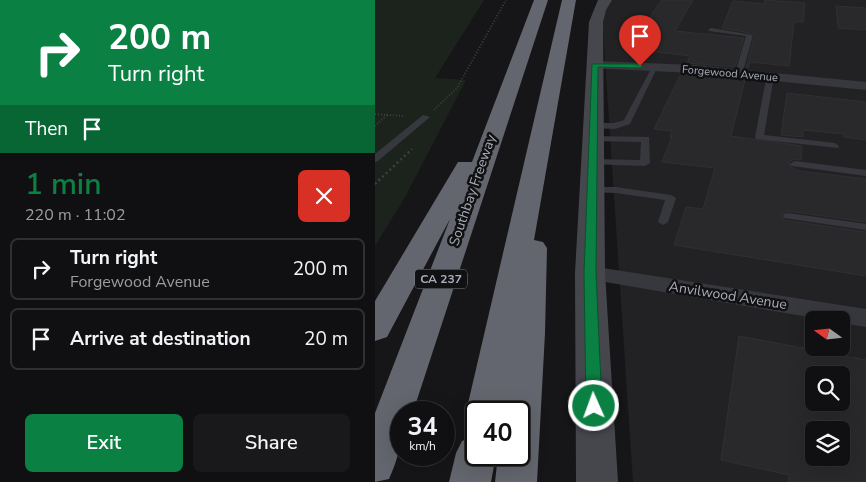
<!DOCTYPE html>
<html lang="en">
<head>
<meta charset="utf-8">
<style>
  body { margin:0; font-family:"Nunito Sans",sans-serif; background:#19191b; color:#f1f3f6; height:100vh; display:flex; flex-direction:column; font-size:19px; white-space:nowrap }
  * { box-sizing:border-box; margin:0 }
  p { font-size:16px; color:#9c9d9f }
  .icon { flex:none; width:28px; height:28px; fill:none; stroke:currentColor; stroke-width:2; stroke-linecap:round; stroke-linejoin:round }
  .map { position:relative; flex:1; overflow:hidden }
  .side { display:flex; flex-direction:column; background:#101012; width:375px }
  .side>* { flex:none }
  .banner { background:#0b8043; color:#fff; overflow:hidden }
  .needle { width:32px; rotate:285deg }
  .fabs { position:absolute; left:430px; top:311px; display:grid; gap:10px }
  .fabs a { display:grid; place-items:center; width:45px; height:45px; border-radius:8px; background:#101012; box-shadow:0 5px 20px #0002,0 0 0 1px #303032; font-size:25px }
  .speed { position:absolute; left:15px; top:401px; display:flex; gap:10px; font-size:25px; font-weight:700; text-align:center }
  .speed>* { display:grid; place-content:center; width:65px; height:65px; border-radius:50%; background:#101012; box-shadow:0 5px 20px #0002,0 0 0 1px #303032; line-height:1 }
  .speed small { font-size:12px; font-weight:400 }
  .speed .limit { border:2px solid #111; border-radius:8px; background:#fff; color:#111 }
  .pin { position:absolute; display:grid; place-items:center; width:42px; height:42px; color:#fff; margin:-51px -21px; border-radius:50% 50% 50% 0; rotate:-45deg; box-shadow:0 0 5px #0007 }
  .pin .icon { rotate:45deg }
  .me { position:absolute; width:55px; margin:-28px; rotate:358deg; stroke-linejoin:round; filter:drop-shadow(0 0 4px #0008) }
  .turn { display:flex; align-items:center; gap:18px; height:105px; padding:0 25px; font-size:22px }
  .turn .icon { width:65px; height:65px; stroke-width:2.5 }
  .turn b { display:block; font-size:35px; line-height:42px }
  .then { display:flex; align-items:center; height:48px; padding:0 25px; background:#0003; gap:10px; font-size:19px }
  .round { display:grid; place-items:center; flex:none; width:52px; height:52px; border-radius:8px; background:#19191b }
  .head { display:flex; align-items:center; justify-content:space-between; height:85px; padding:0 25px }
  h1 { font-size:30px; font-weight:600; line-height:38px; color:#0b8043 }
  .cta { display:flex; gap:10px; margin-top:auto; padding:10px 25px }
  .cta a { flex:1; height:58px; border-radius:8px; background:#0b8043; color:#fff; font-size:20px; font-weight:600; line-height:58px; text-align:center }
  .cta a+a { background:#19191b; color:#f1f3f6 }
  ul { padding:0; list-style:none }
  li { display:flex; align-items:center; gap:15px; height:62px; margin:0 10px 8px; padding:0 15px; border:2px solid #303032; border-radius:8px }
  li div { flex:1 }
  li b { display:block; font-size:19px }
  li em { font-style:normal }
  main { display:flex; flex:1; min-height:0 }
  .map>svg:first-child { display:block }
</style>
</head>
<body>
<main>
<section class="side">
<div class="banner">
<div class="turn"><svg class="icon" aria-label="right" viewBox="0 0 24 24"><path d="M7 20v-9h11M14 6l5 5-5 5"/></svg><div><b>200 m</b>Turn right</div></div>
<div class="then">Then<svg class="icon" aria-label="arrive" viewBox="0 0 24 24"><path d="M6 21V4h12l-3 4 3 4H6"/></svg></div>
</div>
<div class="head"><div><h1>1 min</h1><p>220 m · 11:02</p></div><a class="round" style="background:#d93025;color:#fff"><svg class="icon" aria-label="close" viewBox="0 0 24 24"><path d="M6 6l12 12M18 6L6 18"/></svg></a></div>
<ul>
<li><svg class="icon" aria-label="right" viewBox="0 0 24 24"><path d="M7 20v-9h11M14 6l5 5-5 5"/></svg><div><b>Turn right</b><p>Forgewood Avenue</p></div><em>200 m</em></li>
<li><svg class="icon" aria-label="arrive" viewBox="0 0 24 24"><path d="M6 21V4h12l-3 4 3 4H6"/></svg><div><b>Arrive at destination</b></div><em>20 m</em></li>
</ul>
<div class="cta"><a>Exit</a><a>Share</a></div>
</section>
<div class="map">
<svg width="491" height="482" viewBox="0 0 491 482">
  <rect width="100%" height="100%" fill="#161618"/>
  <!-- built -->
  <path fill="#222225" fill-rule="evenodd" d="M226,0h265v482h-233zM439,320h27v28h-27zM439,375h27v27h-27zM439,430h27v28h-27z"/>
  <!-- green -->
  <path fill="#1c231d" d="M0,0h109l-49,78 31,2 -61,117 -30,49z"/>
  <!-- building -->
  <path fill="#29292c" stroke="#303034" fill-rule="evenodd" d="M287,0h31l-18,31 69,7 -9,29 -48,-4 3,-7 -58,-7 18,-24 -5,-1z
    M390,0l40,3 -2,19h-9l-5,44 -39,-4 -2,6h-2l9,-34 -33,-6 11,-27 31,3z
    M461,6l30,2v22l-28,-2z
    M306,74l64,6 -14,56 71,10 -1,14 -7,-1 -5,3 2,5 9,4 66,8v43l-78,-11 -7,4 3,5 82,12v44l-192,-31 12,-38 17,2 12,-41 -53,-6 10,-25h-2l2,-6 -18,-2z
    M412,93l79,9v38l-22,-3v-3l-41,-4v7l-22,-2z
    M364,336l127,24v122h-78l1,-7 -68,-15zM439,375h27v27h-27zM439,430h27v28h-27z"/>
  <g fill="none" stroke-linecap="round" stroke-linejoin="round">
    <!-- path-far1 -->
    <path stroke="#3d3f44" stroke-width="2" stroke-dasharray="1 2" stroke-linecap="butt" d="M59,110l23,-22 49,-88
      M0,114l28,2
      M0,126l12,-11"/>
    <!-- path -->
    <path stroke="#3d3f44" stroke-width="2.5" stroke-dasharray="2 3" stroke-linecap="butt" d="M0,184l37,-35"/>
    <!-- lane -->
    <path fill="#37383d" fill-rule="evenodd" d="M336,28l42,7 -11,40 -7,-2 11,-37 -37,-5 -1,-1z
      M278,65l5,1 -28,58 -15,5 -25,-1v-4l3,-1h21l10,-3z
      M392,74l7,2 -10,59 71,8 4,3 -1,2 -82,-9 -1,-2z
      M48,115l7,2 -52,44 -3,1v-8z
      M218,136l56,1 1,26 -5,3 -56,-2 -2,-2 5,-3 48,1 1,-18 -51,-1 -1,-2z
      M420,161l71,9v6l-74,-10 -2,-2z
      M217,187h24l55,8 5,3 -8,24 -5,3 -5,-3 7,-22 -49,-7 -28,-1 -1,-2z
      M413,213l78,11v6l-82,-12 -1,-2 1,-2z"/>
    <!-- street -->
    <path fill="#37383d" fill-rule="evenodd" d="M219,61l100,4 172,17v8l-172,-17 -105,-5 -2,-3z
      M215,266l276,43v18l-25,-4v-3h-15l-244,-42 -3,-5 3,-5z"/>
    <!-- secondary -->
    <path fill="#45474d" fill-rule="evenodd" d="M223,0h14l-6,10 -3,12 2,251 13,209h-42l-1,-209 14,-251z"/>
    <!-- highway -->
    <path fill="#63666e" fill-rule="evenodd" d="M159,0h14l-135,412h-12c0,28 0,41 -12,67l-14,3v-69l75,-194 -63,118 -12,4v-40l83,-139h14z
      M187,0h14l-42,240 9,2 4,6 -2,85 -8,149h-42l3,-27h21v-43h-43v13l-4,-2 -6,-11z
      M101,435v20h20l-5,27h-42l7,-29 6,-12z"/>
  </g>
  <!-- route -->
  <path fill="#0b8043" stroke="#07532c" d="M217,64h48l4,2 -4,2 -42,-1 -2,206 6,133 -2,4 -6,2 -5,-2 -3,-4 -2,-133z"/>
  <g text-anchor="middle" stroke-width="5" stroke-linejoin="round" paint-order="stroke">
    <!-- far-street labels -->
    <g font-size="11" fill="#a8adb8" stroke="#111113">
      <text transform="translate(355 73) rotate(5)" y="4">Forgewood Avenue</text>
    </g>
    <!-- shield labels -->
    <rect fill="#111113" stroke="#7b7e86" stroke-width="1" x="40" y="269.5" width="52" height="19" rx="4"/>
    <g font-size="12" font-weight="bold" fill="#a8adb8">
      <text x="66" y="283">CA 237</text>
    </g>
    <!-- street labels -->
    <g font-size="14" fill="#a8adb8" stroke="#111113">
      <text transform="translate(97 190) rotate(-71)" y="5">Southbay Freeway</text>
      <text transform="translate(353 295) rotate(9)" y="5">Anvilwood Avenue</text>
    </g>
  </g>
</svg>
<div class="fabs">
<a><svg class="needle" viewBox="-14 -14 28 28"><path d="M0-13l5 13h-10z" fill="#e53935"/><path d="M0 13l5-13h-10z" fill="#9c9d9f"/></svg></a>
<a><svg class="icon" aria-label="search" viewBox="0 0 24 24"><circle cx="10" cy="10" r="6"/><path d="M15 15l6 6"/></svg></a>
<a><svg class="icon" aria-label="layers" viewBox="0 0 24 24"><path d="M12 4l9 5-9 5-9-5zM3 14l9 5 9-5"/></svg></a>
</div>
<div class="speed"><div>34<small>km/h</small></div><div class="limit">40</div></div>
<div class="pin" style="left:265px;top:66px;background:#d93025"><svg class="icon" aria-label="arrive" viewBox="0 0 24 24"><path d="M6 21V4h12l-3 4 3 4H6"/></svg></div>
<svg class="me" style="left:219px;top:406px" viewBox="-20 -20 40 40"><circle r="17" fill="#0b8043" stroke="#fff" stroke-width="3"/><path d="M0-11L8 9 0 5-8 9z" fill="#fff"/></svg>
</div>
</main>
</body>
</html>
